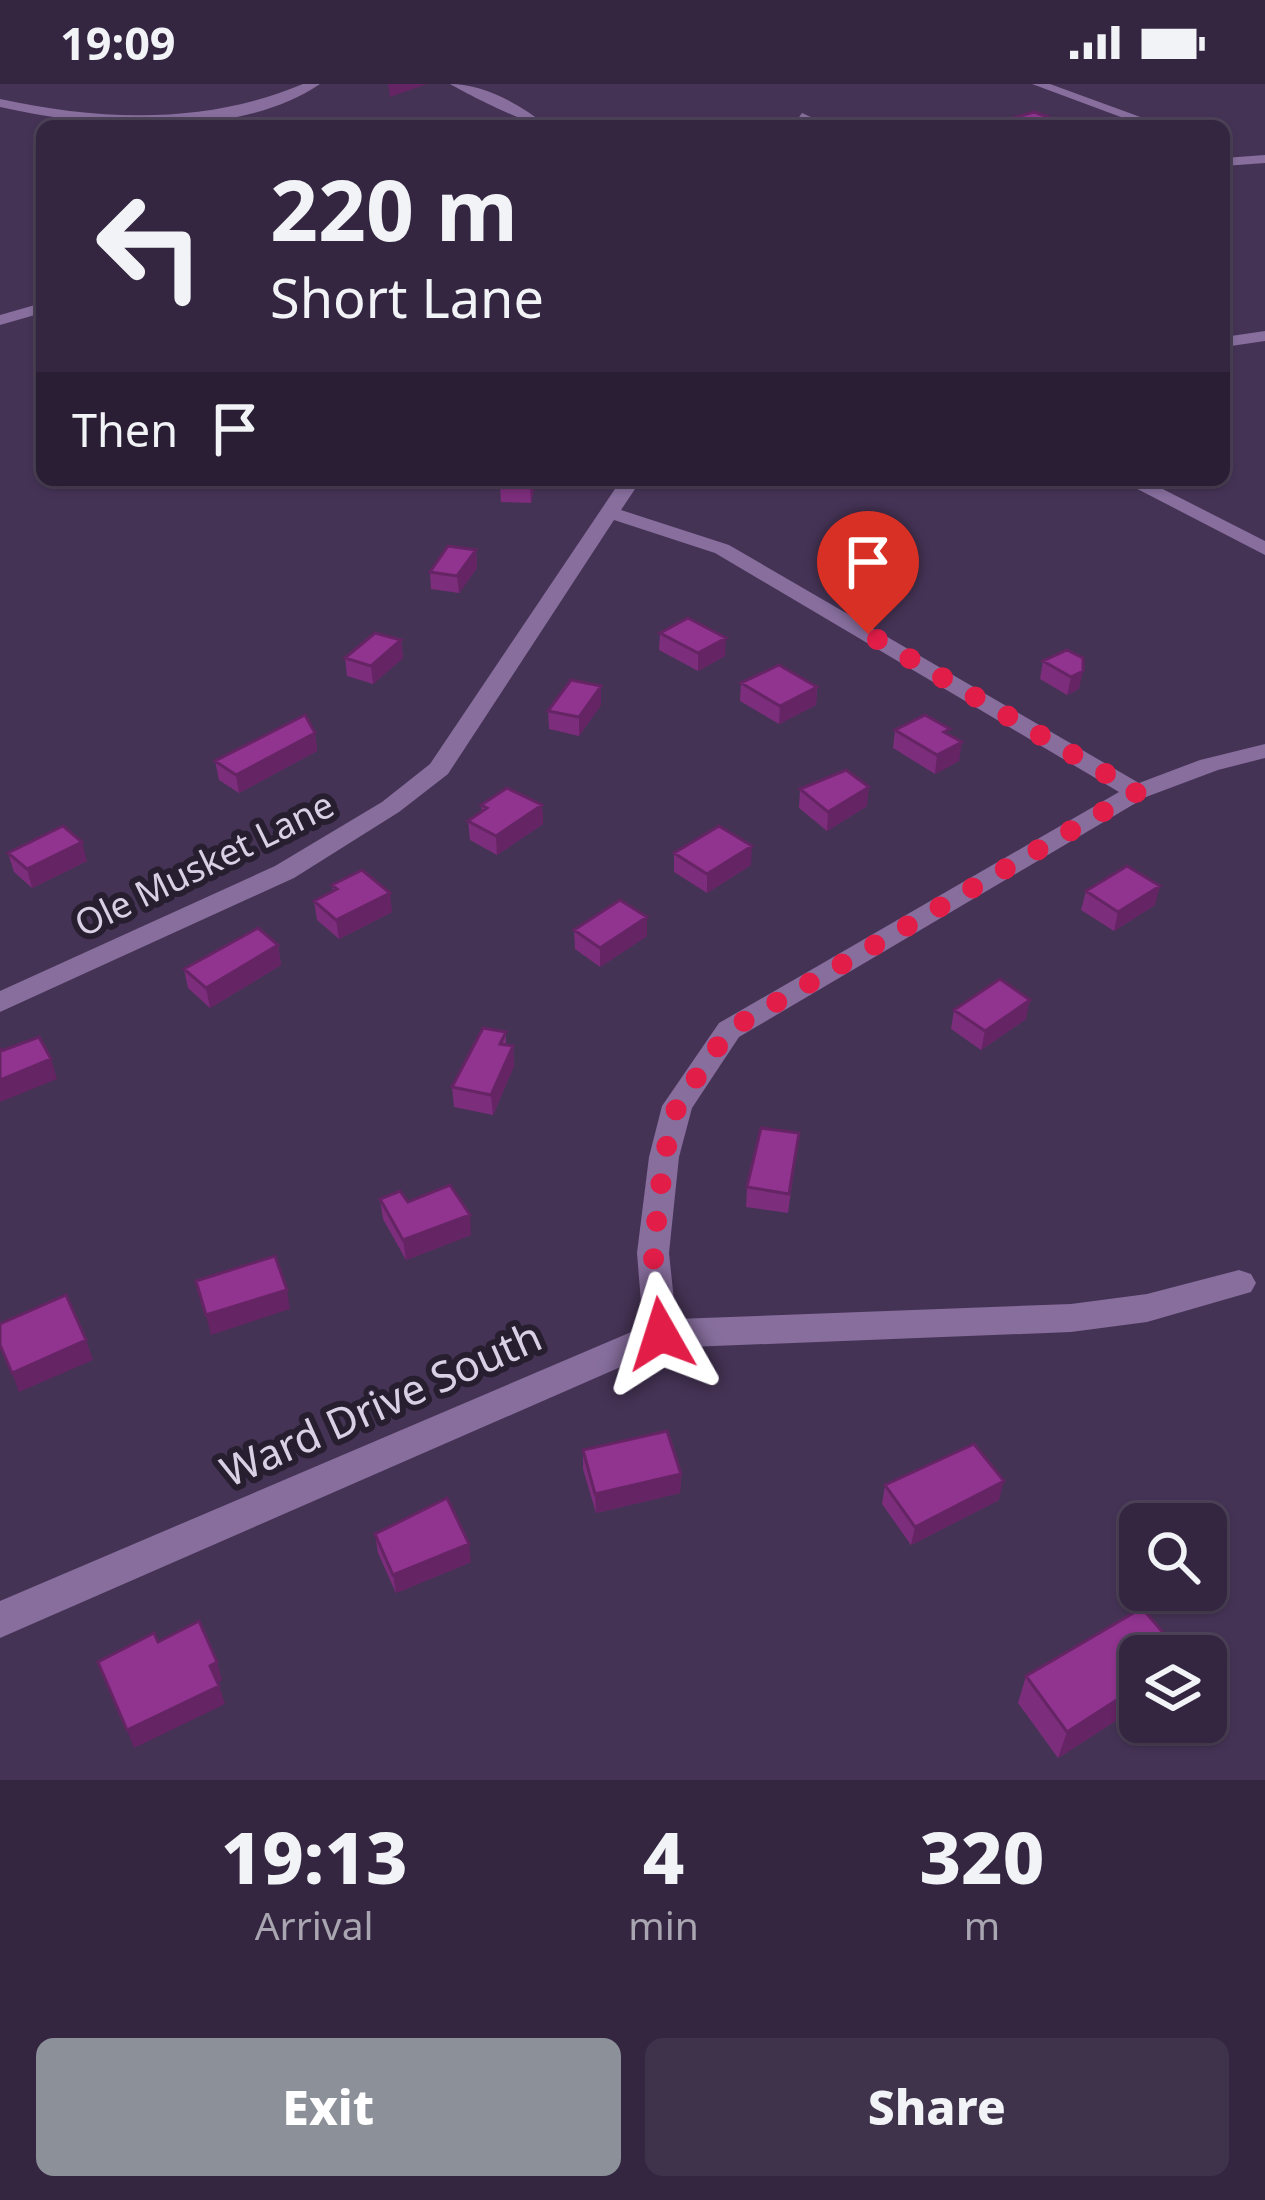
<!DOCTYPE html>
<html lang="en">
<head>
<meta charset="utf-8">
<style>
  body { margin:0; font-family:"Noto Sans",sans-serif; background:#3f324b; color:#f1f3f6; height:100vh; display:flex; flex-direction:column; font-size:45px; white-space:nowrap }
  * { box-sizing:border-box; margin:0 }
  p { font-size:39px; color:#a9a5b1 }
  .icon { flex:none; width:66px; height:66px; fill:none; stroke:currentColor; stroke-width:2; stroke-linecap:round; stroke-linejoin:round }
  .map { position:relative; height:1696px; overflow:hidden }
  .panel { display:flex; flex-direction:column; background:#342640; flex:1 }
  .panel>* { flex:none }
  .hud { position:absolute; left:36px; top:36px; width:1194px; height:366px; border-radius:18px; box-shadow:0 3px 9px #0004,0 0 0 3px #4e4359; background:#342640; color:#f1f3f6; overflow:hidden }
  .tools { position:absolute; left:1119px; top:1419px; display:grid; gap:24px }
  .tools a { display:grid; place-items:center; width:108px; height:108px; border-radius:18px; background:#342640; box-shadow:0 3px 9px #0004,0 0 0 3px #4e4359; font-size:60px }
  .pin { position:absolute; display:grid; place-items:center; width:102px; height:102px; color:#fff; margin:-123px -51px; border-radius:50% 50% 50% 0; rotate:-45deg; box-shadow:0 0 12px #0007 }
  .pin .icon { rotate:45deg }
  .me { position:absolute; width:132px; margin:-66px; rotate:354deg; stroke-linejoin:round; filter:drop-shadow(0 0 9px #0008) }
  .turn { display:flex; align-items:center; gap:42px; height:252px; padding:0 36px; font-size:54px }
  .turn .icon { width:156px; height:156px; stroke-width:2.5 }
  .turn b { display:block; font-size:84px; line-height:102px }
  .then { display:flex; align-items:center; height:114px; padding:0 36px; background:#0003; gap:24px; font-size:45px }
  .eta { display:flex; justify-content:space-evenly; align-items:center; height:204px; text-align:center }
  .eta b { font-size:72px; font-weight:800; line-height:84px }
  .action { display:flex; gap:24px; margin-top:auto; padding:24px 36px }
  .action a { flex:1; height:138px; border-radius:18px; background:#8c9099; color:#fff; font-size:48px; font-weight:800; line-height:138px; text-align:center }
  .action a+a { background:#3f324b; color:#f1f3f6 }
  .status { display:flex; justify-content:space-between; align-items:center; height:84px; padding:0 60px; background:#342640; direction:ltr }
  .status svg { height:33px; fill:currentColor }
  .map>svg:first-child { display:block }
</style>
</head>
<body>
<div class="status"><b>19:09</b><svg viewBox="0 0 49 12"><path d="M0 12V9h3v3zM5 12V6h3v6zM10 12V3h3v9zM15 12V0h3v12zM26 1h20v11H26zM47 4h2v5h-2z"/></svg></div>
<div class="map">
<svg width="1265" height="1696" viewBox="0 0 1265 1696">
  <rect width="100%" height="100%" fill="#453355"/>
  <g fill="none" stroke-linecap="round" stroke-linejoin="round">
    <!-- minor -->
    <path fill="#876e9d" fill-rule="evenodd" d="M303,0h17c-84,57 -226,44 -320,23v-8c102,22 205,26 303,-15z
      M450,0c34,0 70,20 97,42 -17,0 -80,-32 -97,-42z
      M1032,0h18l115,42h-20z
      M802,29l22,10 2,3h-17l-12,-6z
      M1265,71v8l-41,3v-8z
      M42,219v10l-42,12v-10z
      M1265,247v10l-41,6v-10z
      M621,396h20l-20,30 108,35 410,238 61,-23 65,-16v14l-47,12 -72,27 -407,240 -47,71 -13,49 -10,96 7,66 395,-15 76,-10 92,-24 12,4 5,9 -5,9 -104,30 -76,10 -407,16 -664,290v-37l643,-274 -6,-74 12,-96 13,-51 57,-83 400,-231 -404,-239 -101,-33 -166,254 -49,38 -105,66 -294,134v-21l275,-125 107,-64 48,-38z
      M1120,396h25l120,61v14z"/>
  </g>
  <!-- wall -->
  <path fill="#7c2d7b" d="M536,396l-5,23 -30,-1 -1,-16z
    M476,466l1,18 -18,25 -28,-4 -1,-17z
    M660,549l65,23 -27,15 -39,-21z
    M401,556l2,18 -30,26 -26,-8 -2,-18z
    M1067,566l12,39 -12,6 -27,-16 3,-18z
    M741,599l76,4 -1,18 -37,19 -39,-23z
    M601,621l-22,31 -30,-7 -1,-18z
    M895,646l54,5 10,26 -24,13 -42,-26z
    M315,649l2,18 -78,42 -20,-13 -4,-19z
    M800,705l67,17 -40,25 -28,-23z
    M481,721h61l1,19 -46,31 -27,-15 -2,-19 14,-9z
    M8,769l79,8 -55,27 -18,-16z
    M674,769l77,12 -44,28 -33,-21z
    M332,801l60,27 -53,27 -22,-19 -3,-19 19,-10z
    M1086,807l69,14 -41,26 -33,-21z
    M574,846l73,6 -47,31 -25,-18z
    M278,861l3,20 -71,43 -22,-20 -4,-19z
    M954,926l72,9 -45,31 -30,-21z
    M506,948v13l7,1 1,20 -21,49 -39,-8 -2,-20z
    M799,1049l-11,80 -42,-6 1,-20z
    M380,1115l28,3 63,33 -65,25 -23,-41z
    M583,1366l98,24 -1,19 -84,20 -13,-44z
    M885,1401l114,15 -88,45 -29,-41z
    M375,1450l96,28 -75,31 -18,-40z
    M1140,1572v49l-82,53 -40,-55 8,-27z"/>
  <!-- shaded-wall -->
  <path fill="#652464" d="M388,0h39l-37,13z
    M532,396h4l-5,23 -1,-16z
    M476,466l1,18 -18,25 -2,-17z
    M726,554l-1,18 -27,15v-18z
    M401,556l2,18 -30,26 -2,-18z
    M1083,587l-4,18 -12,6 4,-18z
    M601,602v19l-22,31v-19z
    M817,603l-1,18 -37,19 1,-18z
    M315,649l2,18 -78,42 -3,-18z
    M962,658l-3,19 -24,13 2,-19z
    M869,703l-2,19 -40,25 1,-19z
    M542,721l1,19 -46,31 -1,-19z
    M82,758l5,19 -55,27 -5,-19z
    M752,762l-1,19 -44,28v-19z
    M1160,802l-5,19 -41,26 4,-19z
    M390,809l2,19 -53,27 -3,-19z
    M647,833v19l-47,31v-19z
    M278,861l3,20 -71,43 -4,-20z
    M1030,916l-4,19 -45,31 4,-19z
    M513,962l1,20 -21,49 -2,-20z
    M51,975l6,20 -57,23v-22z
    M470,1131l1,20 -65,25 -3,-20z
    M287,1206l3,19 -79,26 -5,-20z
    M86,1256l7,20 -74,32 -7,-19z
    M681,1390l-1,19 -84,20 -1,-19z
    M1004,1397l-5,19 -88,45 4,-18z
    M469,1460l2,18 -75,31 -3,-18z
    M217,1578l5,18 -6,4 -6,-18z
    M1140,1601v20l-82,53 9,-26z
    M219,1602l6,18 -91,44 -7,-18z"/>
  <!-- building -->
  <path fill="#90348f" stroke="#652464" stroke-width="3" d="M1034,28l39,14h-59l-11,-5z
    M502,396h30l-2,7 -30,-1z
    M448,462l28,4 -19,26 -27,-4z
    M688,534l38,20 -28,15 -38,-20z
    M375,549l26,7 -30,26 -26,-8z
    M1067,566l16,8v13l-12,6 -28,-16z
    M779,581l38,22 -37,19 -39,-23z
    M571,596l30,6 -22,31 -31,-6z
    M305,631l10,18 -79,42 -21,-14z
    M925,631l25,14 -6,3 18,10 -25,13 -42,-25z
    M846,686l23,17 -41,25 -28,-23z
    M507,704l35,17 -46,31 -28,-15 19,-13 -6,-3z
    M63,742l19,16 -55,27 -19,-16z
    M719,742l33,20 -45,28 -33,-21z
    M1127,782l33,20 -42,26 -32,-21z
    M362,786l28,23 -54,27 -22,-19 23,-12 -5,-4z
    M620,816l27,17 -47,31 -26,-18z
    M258,844l20,17 -72,43 -22,-19z
    M1000,895l30,21 -45,31 -31,-21z
    M483,944l23,4 -6,12 13,2 -22,49 -39,-8z
    M39,953l12,22 -51,21v-32l1,3z
    M761,1044l38,5 -10,61 -42,-7z
    M450,1101l20,30 -67,25 -23,-41 20,-8 8,11z
    M275,1172l12,34 -81,25 -10,-34z
    M66,1211l20,45 -74,33 -12,-28v-21z
    M667,1347l14,43 -86,20 -12,-44z
    M974,1360l30,37 -89,46 -30,-42z
    M447,1414l22,46 -76,31 -18,-41z
    M1142,1524l41,48h-43v29l-73,47 -41,-56z
    M199,1537l18,41 -7,4 9,20 -92,44 -29,-68 56,-29 4,9z"/>
  <g fill="none" stroke-linecap="round" stroke-linejoin="round">
    <!-- route -->
    <path stroke="#e11d48" stroke-width="21" stroke-dasharray="0 37.8" d="M661,1250l-8,-81 11,-96 13,-51 52,-76 408,-238 -269,-158"/>
  </g>
  <g text-anchor="middle" stroke-width="12" stroke-linejoin="round" paint-order="stroke">
    <!-- street labels -->
    <g font-size="36" fill="#dad0e5" stroke="#271f2f">
      <text transform="translate(204 780) rotate(-26)" y="13">Ole Musket Lane</text>
    </g>
    <!-- near-street labels -->
    <g font-size="42" fill="#dad0e5" stroke="#271f2f">
      <text transform="translate(381 1320) rotate(-24)" y="15">Ward Drive South</text>
    </g>
  </g>
</svg>
<div class="tools">
<a><svg class="icon" aria-label="search" viewBox="0 0 24 24"><circle cx="10" cy="10" r="6"/><path d="M15 15l6 6"/></svg></a>
<a><svg class="icon" aria-label="layers" viewBox="0 0 24 24"><path d="M12 4l9 5-9 5-9-5zM3 14l9 5 9-5"/></svg></a>
</div>
<div class="pin" style="left:868px;top:550px;background:#d93025"><svg class="icon" aria-label="arrive" viewBox="0 0 24 24"><path d="M6 21V4h12l-3 4 3 4H6"/></svg></div>
<svg class="me" style="left:661px;top:1250px" viewBox="-20 -20 40 40"><path d="M0-17L14 15 0 8-14 15z" fill="#e11d48" stroke="#fff" stroke-width="4"/></svg>
<div class="hud">
<div class="turn"><svg class="icon" aria-label="left" viewBox="0 0 24 24"><path d="M17 20v-9H6M10 6l-5 5 5 5"/></svg><div><b>220 m</b>Short Lane</div></div>
<div class="then">Then<svg class="icon" aria-label="arrive" viewBox="0 0 24 24"><path d="M6 21V4h12l-3 4 3 4H6"/></svg></div>
</div>
</div>
<section class="panel">
<div class="eta">
<div><b>19:13</b><p>Arrival</p></div>
<div><b>4</b><p>min</p></div>
<div><b>320</b><p>m</p></div>
</div>
<div class="action"><a>Exit</a><a>Share</a></div>
</section>
</body>
</html>
